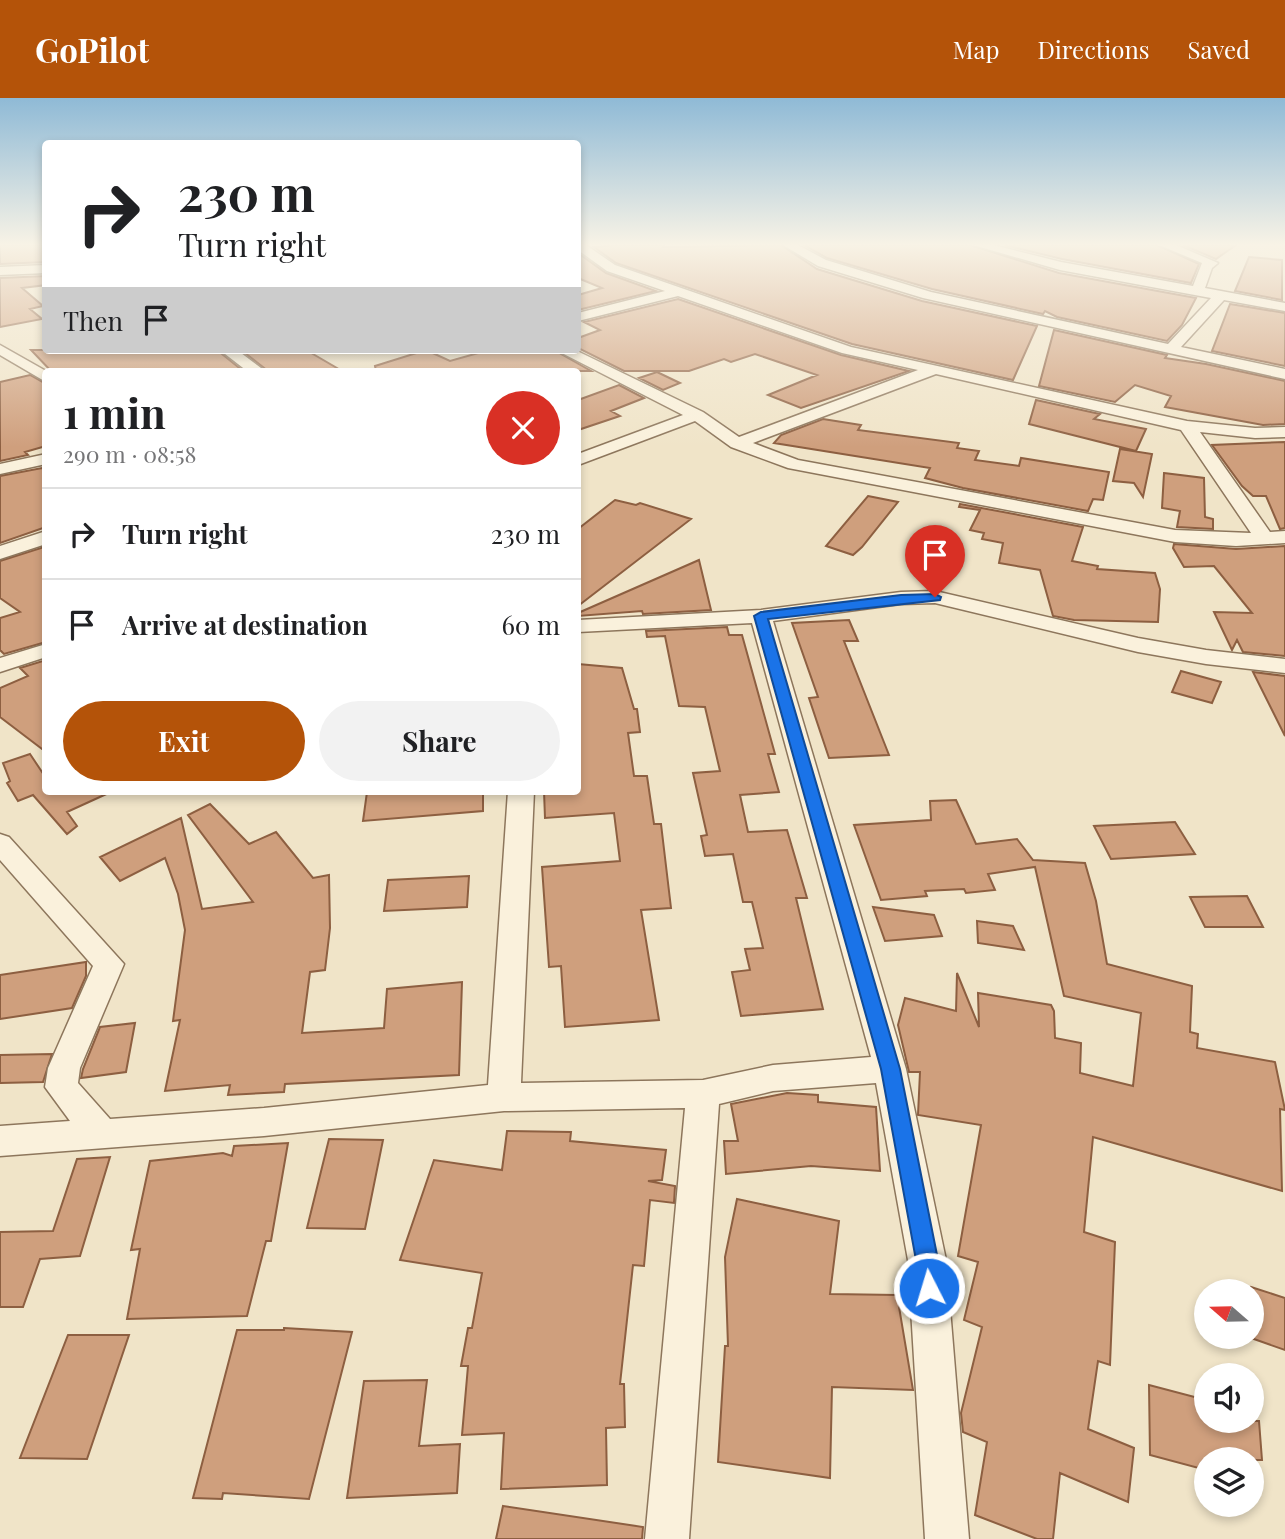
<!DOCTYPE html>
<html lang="en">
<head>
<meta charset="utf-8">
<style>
  body { margin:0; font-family:"Playfair Display",serif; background:#f2f2f2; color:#202124; height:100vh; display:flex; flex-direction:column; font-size:26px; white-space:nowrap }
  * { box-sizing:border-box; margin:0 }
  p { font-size:23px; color:#757577 }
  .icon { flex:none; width:38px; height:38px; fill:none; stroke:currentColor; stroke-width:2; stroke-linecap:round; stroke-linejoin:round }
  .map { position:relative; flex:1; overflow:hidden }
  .side { position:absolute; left:42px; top:270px; width:539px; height:427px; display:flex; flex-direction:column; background:#fff; border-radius:7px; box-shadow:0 4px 10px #0003 }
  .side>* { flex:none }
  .banner { position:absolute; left:42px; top:42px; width:539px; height:214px; border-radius:7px; box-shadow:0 4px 10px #0003; background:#fff; color:#202124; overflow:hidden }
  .needle { width:46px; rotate:290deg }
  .fabs { position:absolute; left:1194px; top:1181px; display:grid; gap:14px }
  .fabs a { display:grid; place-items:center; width:70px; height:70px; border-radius:50%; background:#fff; box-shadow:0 4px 10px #0003; font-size:35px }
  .pin { position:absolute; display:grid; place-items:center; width:60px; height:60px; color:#fff; margin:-72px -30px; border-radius:50% 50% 50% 0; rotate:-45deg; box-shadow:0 0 7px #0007 }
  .pin .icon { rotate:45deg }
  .me { position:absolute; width:77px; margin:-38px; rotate:355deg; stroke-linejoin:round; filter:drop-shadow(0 0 5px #0008) }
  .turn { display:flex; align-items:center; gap:24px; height:147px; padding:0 21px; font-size:32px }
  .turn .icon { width:91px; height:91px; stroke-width:2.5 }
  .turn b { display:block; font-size:49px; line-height:60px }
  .then { display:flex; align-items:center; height:66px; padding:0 21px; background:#0003; gap:14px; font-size:26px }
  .round { display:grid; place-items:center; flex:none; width:74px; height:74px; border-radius:37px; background:#f2f2f2 }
  .head { display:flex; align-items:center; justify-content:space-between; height:119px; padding:0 21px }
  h1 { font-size:42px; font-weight:700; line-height:52px }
  .primary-button { display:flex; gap:14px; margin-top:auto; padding:14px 21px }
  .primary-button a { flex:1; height:80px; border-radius:42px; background:#b45309; color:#fff; font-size:28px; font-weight:700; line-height:80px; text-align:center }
  .primary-button a+a { background:#f2f2f2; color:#202124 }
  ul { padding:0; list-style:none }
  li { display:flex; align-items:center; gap:21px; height:91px; padding:0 21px; border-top:2px solid #e0e0e0 }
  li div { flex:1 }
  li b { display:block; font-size:26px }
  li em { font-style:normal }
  header { display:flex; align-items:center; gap:42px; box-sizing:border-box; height:98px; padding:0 35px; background:#b45309; color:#fff }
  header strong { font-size:33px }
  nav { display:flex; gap:38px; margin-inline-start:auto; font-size:24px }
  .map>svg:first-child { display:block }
</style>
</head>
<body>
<header>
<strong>GoPilot</strong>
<nav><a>Map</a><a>Directions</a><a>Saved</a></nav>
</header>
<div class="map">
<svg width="1285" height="1441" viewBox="0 0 1285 1441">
  <rect width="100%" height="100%" fill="#f0e4c8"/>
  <!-- building -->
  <path fill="#cf9f7d" stroke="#8d5f41" stroke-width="2" d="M0,147h46v17l-46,2z
    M615,147h49l-1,2 118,-2 36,24 105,32 115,25 -24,54 -161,-36 -236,-81 -22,-16z
    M804,147h166l89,28 137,25 -14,27 -15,16 -110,-24 -12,-6 -2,3 -111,-25 -105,-31z
    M1004,147h153l42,19 -8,19 -129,-24z
    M1183,147h53l-20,14z
    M578,155l28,20 50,18 -78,19v-15l24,-7 -24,-10z
    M1249,159l33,3v40l-47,-9z
    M46,178v9l-24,3 21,18 -13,3 12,10 -42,8v-49z
    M678,201l163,56 68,16 -108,37 -33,-13 49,-20 -62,-21 -24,8 -7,-3 -35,12h-65l-46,-23v-10l22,-8 -16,-8z
    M1230,206l55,9v53l-73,-15z
    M1054,232l113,25 -2,3 41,6 79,17v43l-22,1 -98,-18 6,-11 -36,-11 -20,17 -76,-16z
    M31,252h186l26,21h-192z
    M254,252h52l36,21h-74l-23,-18z
    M426,252l24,11 39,-11h22l6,3 37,-3 37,21h-215l-1,-5z
    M657,274l23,11 -17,7 -24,-12z
    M30,277l16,9v62l-21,6 3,3 -28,6v-79z
    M619,287l25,13 -33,13 9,5 -42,14v-30z
    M1036,302l64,14 -6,5 52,10 -10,22 -107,-27z
    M823,321l38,6 -3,5 101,13 -2,5 22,3 -4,9 44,6 2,-8 88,14 -6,28 -10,-1 -5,12 -125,-23 -38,-10 5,-10 -156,-25 7,-8z
    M1285,344v86l-5,1 -14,-33h-13l-11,-10 -30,-41z
    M1120,351l32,5 -9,43 -9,-14 -21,-2z
    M42,370l4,3v56l-46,16v-67z
    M1164,375l40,5 1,39 8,2v10l-36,-2 3,-16 -18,-3z
    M868,398l30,6 -36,45 -9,8 -27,-9z
    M615,402l21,5 4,-2 51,16 -113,87v-77z
    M960,406l123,23 -11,34 26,5 -1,3 58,4 5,16 -2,33 -84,-2 -21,-4 -13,-46 -41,-7 4,-20 -21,-4 2,-6 -14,-3 10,-20 -21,-3z
    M1174,446l62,5 49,-3v110l-42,-4 -6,-12 -5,10 -18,-38 38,1 -38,-47 -30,1 -11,-19z
    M44,449l2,95 -42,12 -4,-4v-32l20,-6 -20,-14v-37z
    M699,462l12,50 -68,4 -1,-3 -64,5v-3z
    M849,522l9,21h-14l45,114 -60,3 -20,-60 9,-1 -26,-74z
    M727,529l2,8h13l33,119h-7l11,38 -39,3 8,37 39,-2 20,68h-11l27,111 -82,7 -9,-44 18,-2 -5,-21 18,-1 -11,-46h-9l-10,-48 -28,2 -4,-20 6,-1 -14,-62 27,-2 -15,-64 -26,-1 -14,-70 -18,1 -1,-6z
    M46,562v92l-46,-35v-29l28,-12 -8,-8z
    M578,566l44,4 12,41h3l3,23 -12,1 6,43h13l7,48h7l10,84 -30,2 18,110 -94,7 -4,-61 -12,1 -7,-100 78,-6 -6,-48 -69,5 -1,-27h34z
    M1181,573l40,11 -9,21 -40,-11z
    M1253,574l32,4v60z
    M30,656l16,24v13h67l-46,21 10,14 -10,8 -34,-39 -15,6 -11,-18 3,-2 -7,-18z
    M393,693h90v20l-120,10 4,-29z
    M956,702l20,44 41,-5 16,21 52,3 11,38 11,63 85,22 -2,46 8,2 -1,14 78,14 10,48 -5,-1 2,82 -189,-54 -9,95 31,10 -5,123 -12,-4 -10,68 46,19 -6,54 -68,-29 -7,66h-16l-62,-24 12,-73 -24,-10 -2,-19 21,-86 -18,-7 14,-58 -20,-6 23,-131 -63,-10 2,-43h-11l-11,-47 7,-27 51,13 1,-38 22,54 -1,-34 73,12 3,6 1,27 26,5 -1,30 53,13 8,-73 -77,-17 -29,-129 -47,7 7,16 -29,3 -2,-4 -39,2 2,5 -46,4 -27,-75 77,-5 -1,-19z
    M210,706l39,40 27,-12 37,46 16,-3 1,53 -5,42 -15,2 -8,61 82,-5 3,-39 75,-7 -3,93 -174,9 -1,8 -56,3 2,-10 -65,6 15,-71 -7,1 12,-91 -7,-36 -13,-36 -45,23 -20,-24 81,-39 21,91 51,-7 -65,-87z
    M1175,724l20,32 -84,5 -17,-33z
    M469,778l-2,31 -83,4 4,-31z
    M1247,798l16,31h-58l-15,-30z
    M873,809l61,8 8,21 -57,5z
    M977,823l36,5 11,24 -46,-7z
    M86,864v14l-14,32 -72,11v-44z
    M135,925l-9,49 -45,6 2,-9 17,-42z
    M52,956l-9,28 -43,1v-28z
    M787,995l31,2v7l58,5 4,64 -69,-5 -85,8 -2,-33h14l-7,-37z
    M507,1033l64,1 -1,9 96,9 -4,30 -14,1 27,5 -1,17 -24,-3 -6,66 -11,-1 -13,119h4l1,43 -19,1 1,57 -106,4 3,-56 -42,2 6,-69h-7l7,-38h4l10,-55 -82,-13 34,-100 68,10z
    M329,1041l54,1 -18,89 -58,-1z
    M288,1045l-17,98h-5l-19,75 -120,3 13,-70 -9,1 19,-89 73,-8 9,3 2,-10z
    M110,1059l-30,99 -40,3 -17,48h-23v-75l53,-1 24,-72z
    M737,1101l102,22 -9,73 67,1 16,95 -81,-3 -2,91 -112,-16 7,-116h3l-3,-89z
    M1251,1189l34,11v52l-34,-12z
    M284,1230l68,4 -43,167 -86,-6 -1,6 -29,-1 44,-168h47z
    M68,1237h61l-42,124 -67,-1z
    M427,1282l-8,66 41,-2 -3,49 -110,5 17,-117z
    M1149,1287l57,15v21h53l3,39h-56v10l-56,-15z
    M503,1408l140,21 -1,12h-146z"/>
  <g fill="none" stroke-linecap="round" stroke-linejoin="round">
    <defs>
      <path id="minor" d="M578,147h8l29,20 236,82 336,74 68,7 30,-1v10l-30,1 -55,-6 70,100 15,-1v12l-49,3 -61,-4 -387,-74 -57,-21 -36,-26 -117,44v-11l105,-39 -127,-65h19l128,62 36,25 179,-67 -76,-17 -164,-57 -100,25v-8l87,-22 -58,-20 -29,-21zM936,276l245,56 70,103 -76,-3 -377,-70 -45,-17z
        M783,147h15l28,15 105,32 237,52 43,-46 -151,-28 -87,-25h20l68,17 132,24 9,-23 -43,-18h17l42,18 -6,5 -7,20 80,15v8l-61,-11 -43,47 104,22v10l-362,-81 -105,-32z
        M46,167v8l-46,2v-8z
        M0,247l46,26v11l-46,-27z
        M220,252h17l28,21h-18z
        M46,356v10l-46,10v-10z
        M46,433v13l-46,15v-13z
        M935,493l203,47 68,12 79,9v14l-79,-9 -68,-12 -203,-49 -34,1 -128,17 133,448 40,191 23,279h-44l-17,-279 -32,-177 -103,8 -54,13 -30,435h-44l40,-431 -181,3 -240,25 -264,20v-30l70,-5 -25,-34 3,-19 45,-102 -93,-106v-26l9,3 115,127 -44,104 -2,15 32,36 154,-11 224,-23 20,-294h26l-13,292 182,-3 70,-15 98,-8 -119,-434 -174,9v-12l183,-10 140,-18z
        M46,546v13l-46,15v-14z"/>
    </defs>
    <!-- minor casing -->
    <use href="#minor" stroke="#8d765c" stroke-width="3"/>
    <!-- minor -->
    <use href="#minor" fill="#faf1dc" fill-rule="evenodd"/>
  </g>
  <!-- sky -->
  <linearGradient id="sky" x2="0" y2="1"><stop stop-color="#8fbad6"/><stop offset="0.42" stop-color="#f8f3e6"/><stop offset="1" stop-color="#f8f3e6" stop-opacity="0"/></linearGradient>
  <rect width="1285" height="349" fill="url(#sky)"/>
  <!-- route -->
  <path fill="#1a73e8" stroke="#114b97" stroke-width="2" d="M935,496l6,3 -1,3 -172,19 132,450 38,191 2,28 -3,8 -8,3 -8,-3 -4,-8 -1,-28 -35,-191 -127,-453 7,-4 140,-17z"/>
</svg>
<div class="fabs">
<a><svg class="needle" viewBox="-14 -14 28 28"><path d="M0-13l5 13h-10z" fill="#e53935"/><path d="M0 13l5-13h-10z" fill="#757577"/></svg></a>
<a><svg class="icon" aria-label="sound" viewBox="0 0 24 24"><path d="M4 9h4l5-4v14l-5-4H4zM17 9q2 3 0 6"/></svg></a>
<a><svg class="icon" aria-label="layers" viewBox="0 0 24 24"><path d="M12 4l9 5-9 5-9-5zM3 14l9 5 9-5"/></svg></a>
</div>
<div class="pin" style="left:935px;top:499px;background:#d93025"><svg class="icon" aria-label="arrive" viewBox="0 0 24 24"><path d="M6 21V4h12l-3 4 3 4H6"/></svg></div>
<svg class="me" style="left:929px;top:1190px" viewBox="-20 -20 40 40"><circle r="17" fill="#1a73e8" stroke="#fff" stroke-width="3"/><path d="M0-11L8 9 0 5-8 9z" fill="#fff"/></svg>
<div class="banner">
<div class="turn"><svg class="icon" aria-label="right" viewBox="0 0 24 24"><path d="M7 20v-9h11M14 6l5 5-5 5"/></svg><div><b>230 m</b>Turn right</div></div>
<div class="then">Then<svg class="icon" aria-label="arrive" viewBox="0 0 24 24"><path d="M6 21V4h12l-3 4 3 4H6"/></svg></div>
</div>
<section class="side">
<div class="head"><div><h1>1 min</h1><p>290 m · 08:58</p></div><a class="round" style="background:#d93025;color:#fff"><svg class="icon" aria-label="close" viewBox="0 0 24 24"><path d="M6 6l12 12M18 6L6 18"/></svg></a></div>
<ul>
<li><svg class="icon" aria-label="right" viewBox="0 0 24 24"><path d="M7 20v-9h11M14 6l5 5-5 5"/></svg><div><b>Turn right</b></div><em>230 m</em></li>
<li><svg class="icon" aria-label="arrive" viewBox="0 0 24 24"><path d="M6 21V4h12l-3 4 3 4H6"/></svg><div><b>Arrive at destination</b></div><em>60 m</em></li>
</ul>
<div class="primary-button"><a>Exit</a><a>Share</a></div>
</section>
</div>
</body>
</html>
